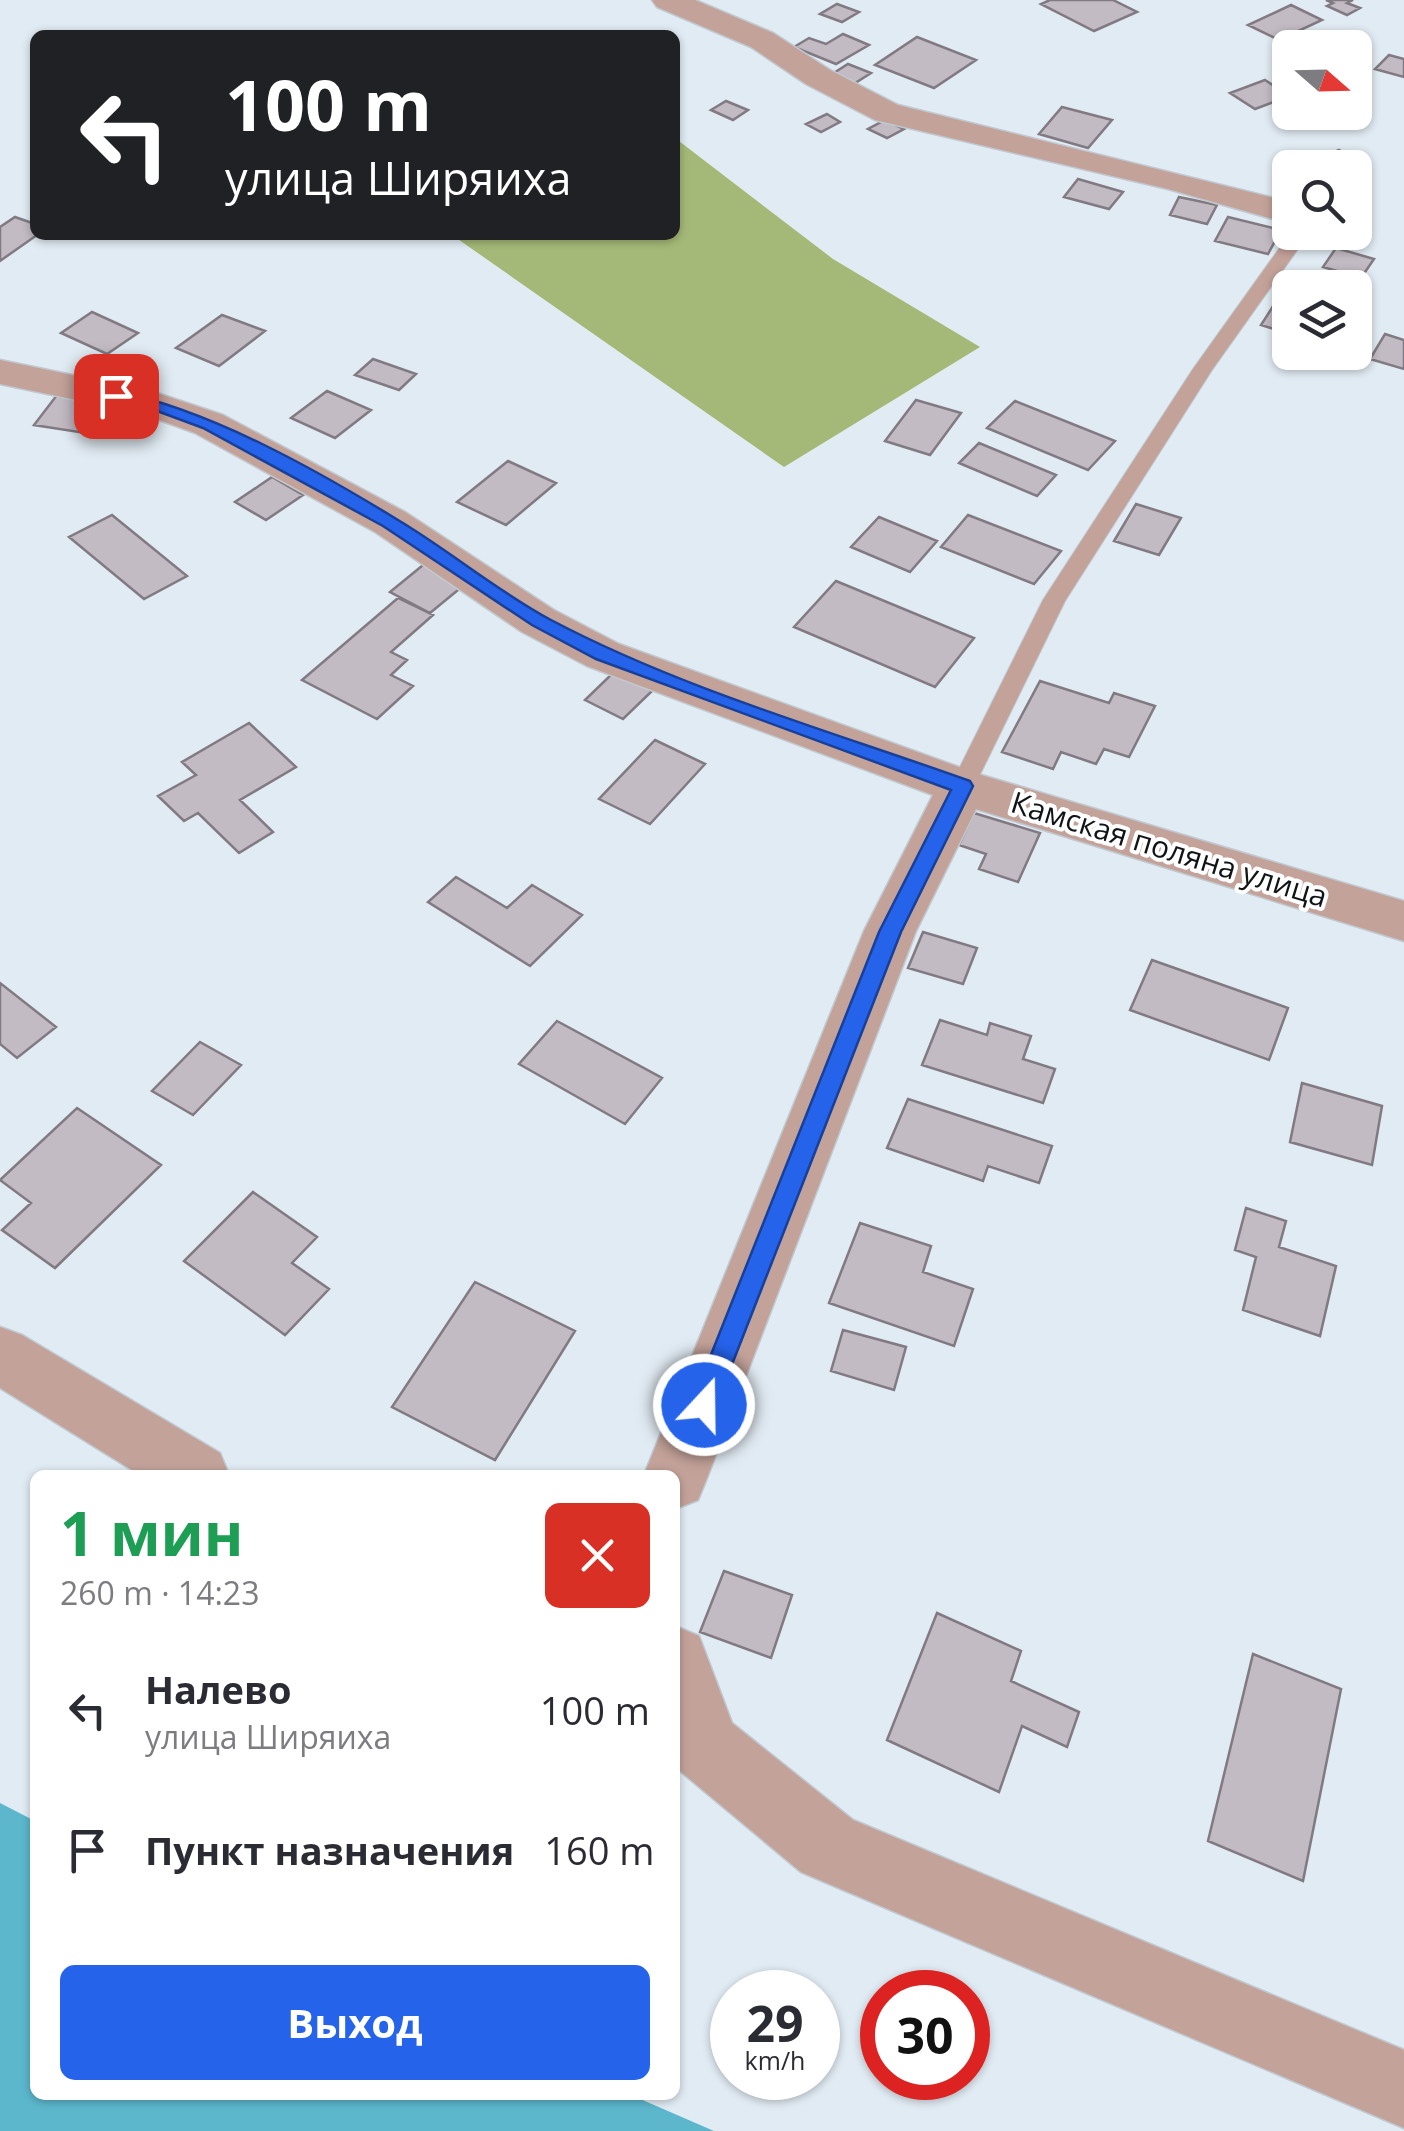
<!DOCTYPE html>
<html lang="ru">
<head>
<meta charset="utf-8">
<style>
  body { margin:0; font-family:"Open Sans",sans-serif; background:#f2f2f3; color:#2b2b33; height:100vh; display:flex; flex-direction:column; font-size:38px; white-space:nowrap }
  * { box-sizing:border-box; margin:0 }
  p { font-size:32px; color:#7c7c81 }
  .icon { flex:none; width:55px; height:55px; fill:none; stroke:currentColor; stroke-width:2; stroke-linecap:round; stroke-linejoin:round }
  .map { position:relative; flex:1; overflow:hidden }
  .sheet { position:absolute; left:30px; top:1470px; width:650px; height:630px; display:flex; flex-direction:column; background:#fff; border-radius:15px; box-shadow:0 2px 8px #0004 }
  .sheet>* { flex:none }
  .banner { position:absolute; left:30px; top:30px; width:650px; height:210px; border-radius:15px; box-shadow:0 2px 8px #0004; background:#202124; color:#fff; overflow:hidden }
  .needle { width:65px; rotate:110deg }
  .fabs { position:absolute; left:1272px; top:30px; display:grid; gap:20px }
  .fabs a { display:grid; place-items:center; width:100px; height:100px; border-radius:15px; background:#fff; box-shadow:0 2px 8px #0004; font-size:50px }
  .speed { position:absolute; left:710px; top:1970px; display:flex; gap:20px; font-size:50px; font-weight:700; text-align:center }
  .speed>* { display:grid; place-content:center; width:130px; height:130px; border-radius:50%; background:#fff; box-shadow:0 2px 8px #0004; line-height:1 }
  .speed small { font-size:25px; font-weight:400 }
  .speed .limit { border:15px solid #d22; background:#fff; color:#111 }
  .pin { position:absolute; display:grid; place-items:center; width:85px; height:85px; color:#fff; margin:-42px; border-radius:20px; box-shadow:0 5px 15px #0006 }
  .me { position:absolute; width:110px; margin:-55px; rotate:21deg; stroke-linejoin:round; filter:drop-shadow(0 0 8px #0008) }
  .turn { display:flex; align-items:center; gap:35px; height:210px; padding:0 30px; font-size:45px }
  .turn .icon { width:130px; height:130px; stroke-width:2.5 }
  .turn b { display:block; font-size:70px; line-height:85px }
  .round { display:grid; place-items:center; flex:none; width:105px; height:105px; border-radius:15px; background:#f2f2f3 }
  .head { display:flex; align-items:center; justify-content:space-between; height:170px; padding:0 30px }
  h1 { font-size:60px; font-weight:700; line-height:75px; color:#1e9e55 }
  .button { display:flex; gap:20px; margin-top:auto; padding:20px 30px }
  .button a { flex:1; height:115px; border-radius:15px; background:#2563eb; color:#fff; font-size:40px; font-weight:700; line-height:115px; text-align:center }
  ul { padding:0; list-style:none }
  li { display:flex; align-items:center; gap:30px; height:140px; padding:0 30px }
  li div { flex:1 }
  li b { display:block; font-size:38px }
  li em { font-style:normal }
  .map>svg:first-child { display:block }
</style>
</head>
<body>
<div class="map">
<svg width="1404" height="2131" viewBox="0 0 1404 2131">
  <rect width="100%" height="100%" fill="#e1ebf3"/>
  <!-- forest -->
  <path fill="#a4b977" d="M675,138l158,121 147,88 -196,120 -332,-232h223z"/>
  <!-- water -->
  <path fill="#5cb7cd" d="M0,1803l35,18v274h596l83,36h-714z"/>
  <!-- building -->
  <path fill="#c3bbc4" stroke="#817a82" stroke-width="2.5" d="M1050,0h63l24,12 -43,19 -53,-27z
    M1326,0h27l-6,3 13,5 -13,7 -20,-9 6,-3z
    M837,4l22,8 -17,10 -22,-8z
    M1291,5l31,15 -43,20 -31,-15z
    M843,34l26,11 -33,19 -42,-17 15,-9 17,6z
    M917,37l59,23 -42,28 -59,-23z
    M1389,55l15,4v18l-29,-8z
    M848,64l23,9 -19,12 -23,-9z
    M1265,80l25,16 -35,13 -25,-16z
    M726,101l22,9 -15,10 -22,-10z
    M1062,107l50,13 -24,28 -49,-14z
    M827,114l13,8 -19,10 -15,-8z
    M885,120l19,9 -17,9 -19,-9z
    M1339,150l26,16 -10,4 -27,-2 -12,-8z
    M1078,179l45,13 -14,17 -45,-12z
    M1179,197l38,8 -10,19 -37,-9z
    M15,217l20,7 2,11 -37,26v-34z
    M1228,217l53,13 -13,24 -53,-13z
    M1336,248l38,11 -13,19 -38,-11z
    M1277,300l13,4v30l-29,-9z
    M92,312l46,21 -31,21 -46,-21z
    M222,315l43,16 -46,35 -43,-18z
    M1385,334l19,6v29l-34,-10z
    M373,359l43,15 -17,16 -44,-15z
    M327,391l44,19 -36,28 -44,-20z
    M57,395l50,8 -22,30 -51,-8z
    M916,400l45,13 -31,42 -45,-14z
    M1015,401l100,40 -27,29 -101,-42z
    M979,443l77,32 -19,21 -78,-33z
    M508,461l48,22 -50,42 -49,-23z
    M272,477l31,18 -37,25 -31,-18z
    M1136,504l45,14 -22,37 -45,-14z
    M112,515l75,61 -43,23 -75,-62z
    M968,515l93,36 -27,33 -93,-37z
    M879,517l58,24 -27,31 -59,-25z
    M428,561l41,20 -39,32 -40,-21z
    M836,581l138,57 -39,49 -141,-60z
    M398,598l35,17 -42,37 16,8 -16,15 22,11 -36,33 -75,-39z
    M615,671l38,19 -30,29 -38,-19z
    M1040,681l69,22 5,-10 41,13 -26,51 -25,-8 -8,15 -35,-12 -8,17 -51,-17z
    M249,723l47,44 -56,33 33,32 -34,21 -41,-40 -14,8 -26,-25 38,-21 -14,-13z
    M655,740l50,24 -55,60 -51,-25z
    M974,813l66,20 -22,49 -39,-13 7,-15 -27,-9z
    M456,877l51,31 25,-23 50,30 -52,51 -102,-64z
    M923,932l54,16 -14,36 -55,-16z
    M1152,960l136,48 -19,52 -139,-50z
    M0,983l56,44 -39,31 -17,-14z
    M940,1020l47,15 3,-12 41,13 -8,23 32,10 -12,34 -121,-38z
    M557,1021l105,57 -37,46 -106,-60z
    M200,1042l41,23 -48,50 -41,-24z
    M1302,1083l80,23 -10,59 -82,-23z
    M908,1099l144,47 -13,37 -51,-17 -5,15 -96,-33z
    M77,1108l84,57 -106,103 -53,-38 29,-27 -31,-23z
    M253,1192l64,45 -25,26 37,26 -44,46 -101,-74z
    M1246,1208l40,13 -7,26 57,19 -16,70 -77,-26 13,-53 -21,-7z
    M860,1223l71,23 -8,26 50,17 -19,57 -125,-43z
    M475,1282l100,49 -80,129 -103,-53z
    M843,1330l63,17 -12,43 -63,-19z
    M724,1571l68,24 -21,63 -71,-26z
    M937,1613l84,38 -10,30 68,31 -12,35 -45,-21 -23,66 -112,-52z
    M1253,1654l88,35 -38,192 -95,-40z"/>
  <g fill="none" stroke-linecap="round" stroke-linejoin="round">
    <defs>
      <path id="service" d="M1291,232h19l-98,138 -147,231 -94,192h-18l-3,-6 93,-187 150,-231z"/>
      <path id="minor" d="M652,0h43l78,33 57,37 68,35 392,97v22l-122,-35 -293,-69 -69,-36 -55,-37 -94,-40z
        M0,360l154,32 69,23 182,97 149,98 65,34 359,130 426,127v40l-428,-132 -60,122 -209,547 -9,22 -23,9v-34h-31l220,-544 69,-136 -346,-129 -65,-34 -147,-100 -180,-99 -52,-19 -143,-30z
        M0,1327l22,8 198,118 9,22h-89l-140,-87z
        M675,1626l24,10 33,87 121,97 551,230v78l-603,-256 -121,-101 -5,-13z"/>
    </defs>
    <!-- service casing -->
    <use href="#service" stroke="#c0c9d0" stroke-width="2"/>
    <!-- minor casing -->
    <use href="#minor" stroke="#c0c9d0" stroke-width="3"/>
    <!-- service -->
    <use href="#service" fill="#c3a299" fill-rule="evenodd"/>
    <!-- minor -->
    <use href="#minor" fill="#c3a299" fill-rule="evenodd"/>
  </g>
  <!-- route -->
  <path fill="#2563eb" stroke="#184099" stroke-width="2.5" d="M116,391c94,19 199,78 282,129 52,31 99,71 153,100 131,69 279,111 419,161l3,5 -72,146 -188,481 -9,4 -9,-4 -4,-8 188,-473 72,-142 -355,-131 -64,-34 -149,-99 -180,-98 -54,-20 -39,-9v-7z"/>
  <g text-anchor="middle" stroke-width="8" stroke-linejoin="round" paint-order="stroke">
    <!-- street labels -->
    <g font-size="30" fill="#101416" stroke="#fff">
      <text transform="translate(1169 850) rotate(17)" y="10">Камская поляна улица</text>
    </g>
  </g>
</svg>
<div class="fabs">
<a><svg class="needle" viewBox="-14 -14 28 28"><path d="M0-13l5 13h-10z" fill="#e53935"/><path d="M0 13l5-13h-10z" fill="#7c7c81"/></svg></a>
<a><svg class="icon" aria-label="search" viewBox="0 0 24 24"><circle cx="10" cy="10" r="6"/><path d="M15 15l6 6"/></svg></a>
<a><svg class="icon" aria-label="layers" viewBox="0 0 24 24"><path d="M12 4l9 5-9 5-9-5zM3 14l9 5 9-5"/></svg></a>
</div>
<div class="speed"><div>29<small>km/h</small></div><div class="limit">30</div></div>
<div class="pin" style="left:116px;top:396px;background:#d93025"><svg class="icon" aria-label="arrive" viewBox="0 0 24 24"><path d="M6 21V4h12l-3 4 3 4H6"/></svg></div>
<svg class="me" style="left:704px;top:1405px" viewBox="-20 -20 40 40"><circle r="17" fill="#2563eb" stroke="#fff" stroke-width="3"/><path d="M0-11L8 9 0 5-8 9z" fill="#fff"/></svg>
<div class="banner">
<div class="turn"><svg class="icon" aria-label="left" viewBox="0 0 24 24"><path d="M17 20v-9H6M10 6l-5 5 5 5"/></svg><div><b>100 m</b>улица Ширяиха</div></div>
</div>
<section class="sheet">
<div class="head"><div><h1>1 мин</h1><p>260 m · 14:23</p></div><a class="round" style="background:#d93025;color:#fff"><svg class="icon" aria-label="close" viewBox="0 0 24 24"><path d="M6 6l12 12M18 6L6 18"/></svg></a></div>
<ul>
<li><svg class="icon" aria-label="left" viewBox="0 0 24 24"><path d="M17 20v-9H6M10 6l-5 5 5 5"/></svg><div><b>Налево</b><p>улица Ширяиха</p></div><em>100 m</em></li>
<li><svg class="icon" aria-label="arrive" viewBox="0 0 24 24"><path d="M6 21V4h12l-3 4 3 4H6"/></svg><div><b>Пункт назначения</b></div><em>160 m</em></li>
</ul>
<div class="button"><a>Выход</a></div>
</section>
</div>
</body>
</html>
